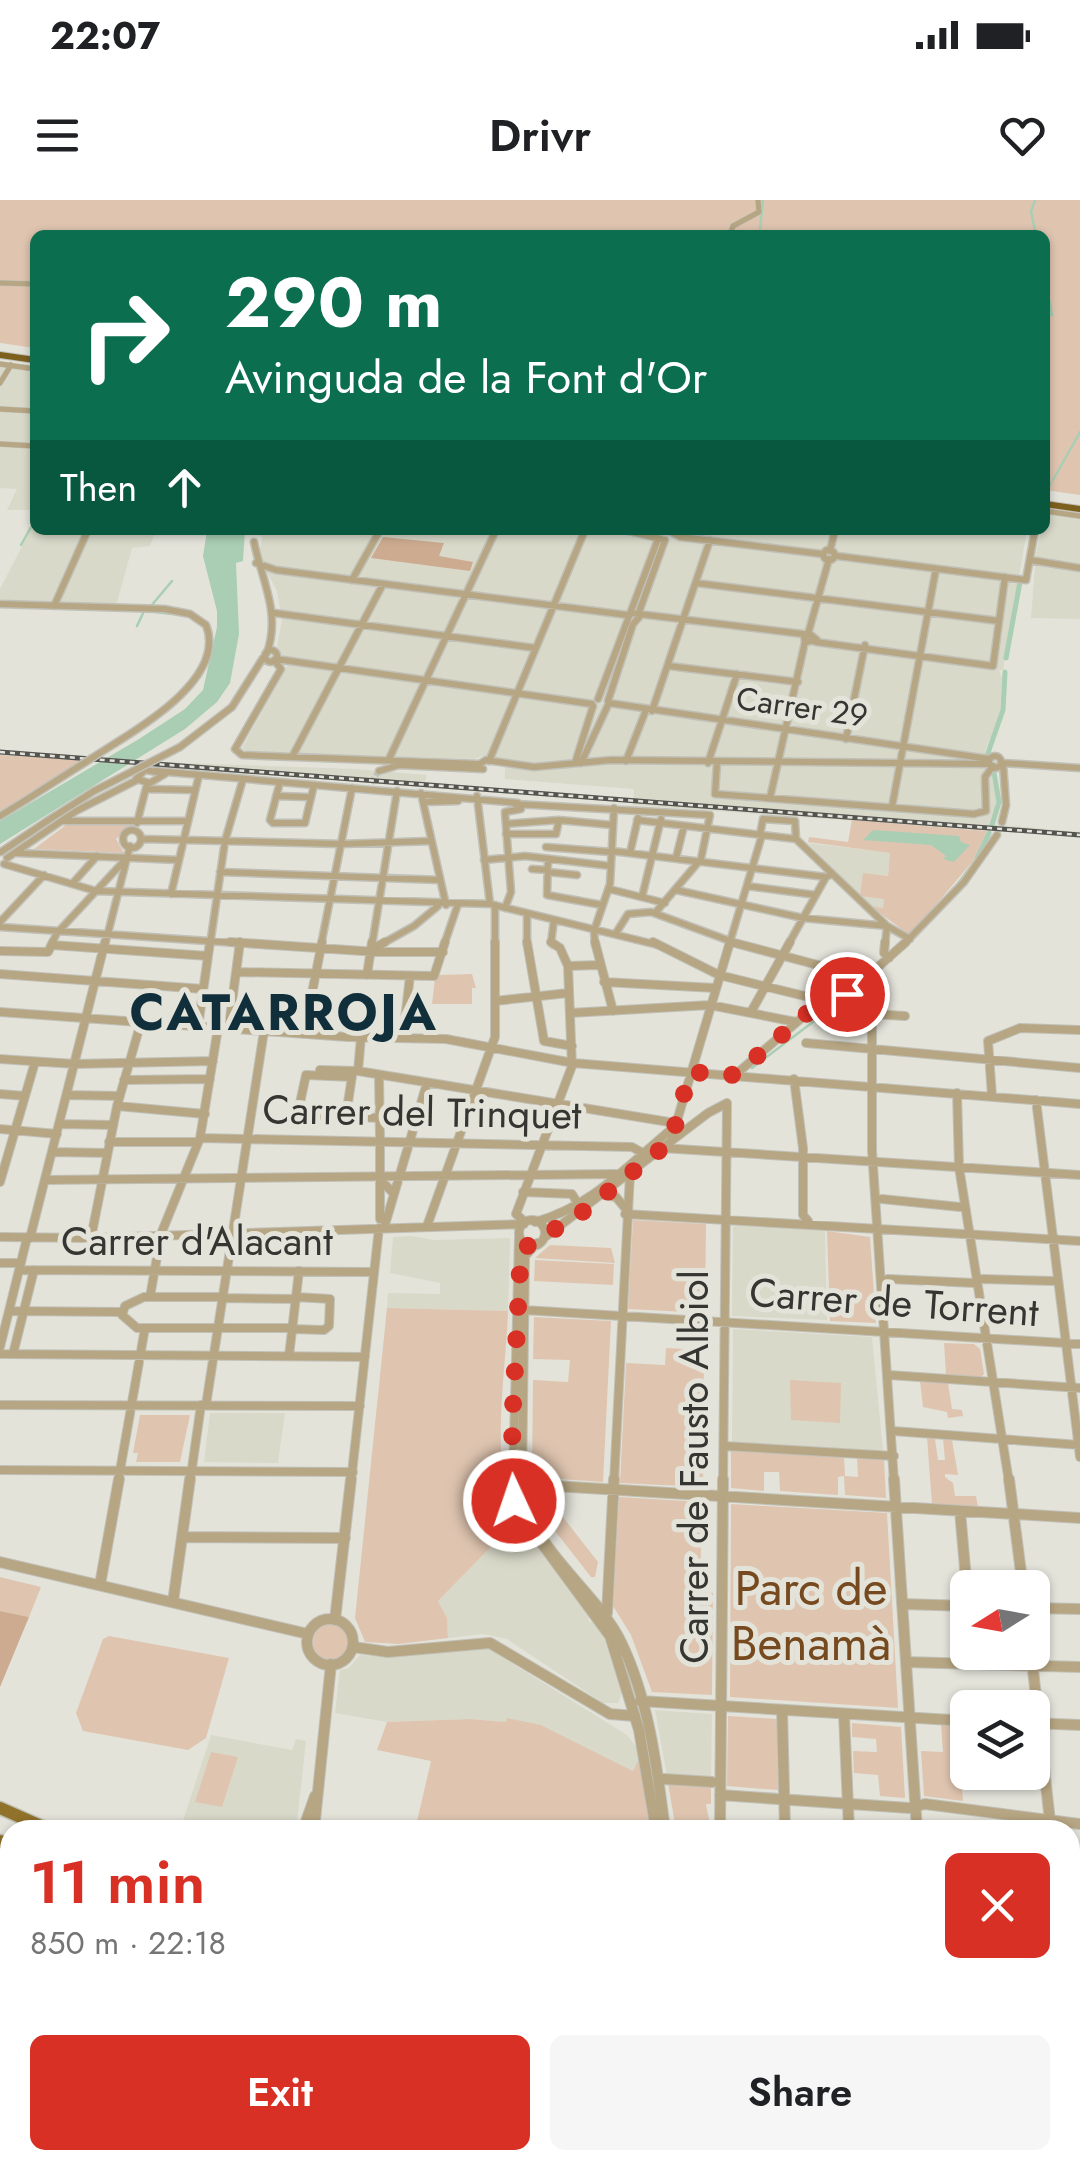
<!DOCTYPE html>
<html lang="en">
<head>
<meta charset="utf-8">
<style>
  body { margin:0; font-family:Jost,sans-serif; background:#f6f6f6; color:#202124; height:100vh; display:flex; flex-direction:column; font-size:38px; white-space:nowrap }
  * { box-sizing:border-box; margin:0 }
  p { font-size:32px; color:#757577 }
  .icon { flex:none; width:55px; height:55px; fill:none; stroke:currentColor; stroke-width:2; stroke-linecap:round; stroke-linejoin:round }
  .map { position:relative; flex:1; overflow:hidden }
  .side { position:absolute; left:0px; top:1620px; width:1080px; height:350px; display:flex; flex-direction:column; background:#fff; border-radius:30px 30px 0 0; box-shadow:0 2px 8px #0004 }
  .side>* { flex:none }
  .hud { position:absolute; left:30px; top:30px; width:1020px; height:305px; border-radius:15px; box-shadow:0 2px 8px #0004; background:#0b6e4f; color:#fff; overflow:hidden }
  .needle { width:65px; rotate:259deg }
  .controls { position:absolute; left:950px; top:1370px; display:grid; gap:20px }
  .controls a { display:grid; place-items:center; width:100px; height:100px; border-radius:15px; background:#fff; box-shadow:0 2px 8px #0004; font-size:50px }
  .pin { position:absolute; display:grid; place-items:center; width:85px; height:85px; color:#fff; margin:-42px; border:5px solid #fff; border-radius:50%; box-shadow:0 2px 10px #0007 }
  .me { position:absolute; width:110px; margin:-55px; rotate:357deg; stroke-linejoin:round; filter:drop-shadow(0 0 8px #0008) }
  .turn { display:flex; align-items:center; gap:35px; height:210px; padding:0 30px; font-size:45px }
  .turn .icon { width:130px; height:130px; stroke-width:2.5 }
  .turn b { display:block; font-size:70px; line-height:85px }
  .then { display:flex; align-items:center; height:95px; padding:0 30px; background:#0003; gap:20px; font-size:38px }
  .round { display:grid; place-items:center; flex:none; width:105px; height:105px; border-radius:15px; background:#f6f6f6 }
  .summary { display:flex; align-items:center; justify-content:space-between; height:170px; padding:0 30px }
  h1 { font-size:60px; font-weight:600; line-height:75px; color:#d93025 }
  .button { display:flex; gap:20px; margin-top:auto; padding:20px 30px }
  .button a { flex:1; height:115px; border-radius:15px; background:#d93025; color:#fff; font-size:40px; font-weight:600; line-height:115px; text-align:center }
  .button a+a { background:#f6f6f6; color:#202124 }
  .status { display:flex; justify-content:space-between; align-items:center; height:70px; padding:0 50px; background:#fff; direction:ltr }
  .status svg { height:28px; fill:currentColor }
  header { display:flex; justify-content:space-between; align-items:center; height:130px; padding:0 30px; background:#fff; font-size:45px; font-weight:600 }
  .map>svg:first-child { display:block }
</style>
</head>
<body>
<div class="status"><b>22:07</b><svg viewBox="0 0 49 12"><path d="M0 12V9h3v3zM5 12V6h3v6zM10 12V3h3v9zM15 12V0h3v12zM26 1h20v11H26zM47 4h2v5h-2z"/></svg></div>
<header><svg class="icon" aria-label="menu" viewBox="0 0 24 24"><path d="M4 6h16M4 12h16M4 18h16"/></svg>Drivr<svg class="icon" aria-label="heart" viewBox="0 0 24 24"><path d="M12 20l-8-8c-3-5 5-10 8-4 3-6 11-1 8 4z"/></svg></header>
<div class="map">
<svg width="1080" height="1970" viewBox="0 0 1080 1970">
  <rect width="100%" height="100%" fill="#e3e3da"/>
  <!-- built -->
  <path fill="#d9d9c9" d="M0,162l35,5v143h-28l10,-21 -17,-1z
    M1046,308l34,5v106l-49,-1 5,-64 5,-24h4z
    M35,321v9h121l-6,16 -18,2 -16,58 -116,-6v-11z
    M263,330h764l-24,140h-4l3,8 -2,38 -15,35 12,47 -6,26 89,8v5l-447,-32 1,-16 -129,-10v-11l-22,-12 -8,3 -228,-7 -5,-4 45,-81 -10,-21 5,-25 -5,-30 -18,-33z
    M155,562l200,7 72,6 -4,12 -278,-21z
    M808,643l83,10 -8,55 -13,-2z
    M739,1025l86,6 2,89 -95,-4 1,-89z
    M412,1036l22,4 76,-2 -2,73 -121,-3 1,-15 52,1v-11l-50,-10 3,-36z
    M733,1129l139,8 11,114 -151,-9z
    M210,1213h75l-7,50 -74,-1z
    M517,1320l71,93 1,9 6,-1 6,9 21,62 -4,11h-15l-96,-64 -24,-5 -35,4 -1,-20 -9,-17z
    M486,1447l141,88 10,13 4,27 -100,-50 -71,-6 -83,3 -52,-9 5,-43 9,-2 11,-13 30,2z
    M655,1510l57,4 -1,66 -44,-4z
    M211,1535l81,15 4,-11 10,2 -10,89h-116z"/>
  <!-- green -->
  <path fill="#dfc5b0" d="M0,0h1080v295l-35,-5v-255h-1010v113l-35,-5z
    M0,555l83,5 -83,51z
    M852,620l135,11 -14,30 -63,74 -40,-29 13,2 1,-9 -24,-3 3,-23 25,3 2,-23 -82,-11 1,-5 39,5z
    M66,625h65l-15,14 8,14 -90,-4z
    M472,774l4,14h-4v16h-40l3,-26 4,-3z
    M633,1020l73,4 -1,89 -77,-4z
    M827,1031l43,6 6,86 -46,-2z
    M550,1045l61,3 4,15 -80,-5z
    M535,1060l79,4 -1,21 -79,-4z
    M387,1108l121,3c-2,64 -19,152 7,211l-77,79 9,17 1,20 -49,6 -34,-2 -10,-24z
    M534,1117l77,4 -8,161 -71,-5 1,-97 35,2 2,-22 -37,-1z
    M944,1143l30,1 6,5 4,25 -3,3 -35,-2z
    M666,1148l38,2 -1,137 -83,-4 6,-120 39,2z
    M790,1180l51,3 -1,40 -49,-3z
    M920,1181l28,2 4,26 10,1 1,6 -15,2 -1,-6 -24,-5z
    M140,1215h50l-10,47h-44l2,-9h-5z
    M927,1238l8,1 3,21h7l-2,-21 9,1 6,35 -13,-1v3l8,6 2,13h21l2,11 -46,-3z
    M731,1251l113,6 1,19 13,1 -1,-19 27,2 2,38 -41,-3 -1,-19 -6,1v18l-58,-4 -1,-19h-15v19l-33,-3z
    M537,1293l1,4 10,1 50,64 -3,15h-4l-46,-59 -11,-21z
    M619,1297l83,5 -2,90 13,1 -1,102 -60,-3 -21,-57 -18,-29z
    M731,1304l156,9 11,195 -168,-11z
    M0,1377l41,10 -12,30 -29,-6z
    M313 1442a18 18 0 1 1 36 0a18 18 0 1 1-36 0Z
    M109,1436l120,22 -23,80 -18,12 -105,-19 -7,-18 27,-74z
    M728,1516l49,3 1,71 -51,-4z
    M507,1518l34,7 92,46 6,-12 11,71h-235l16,-69 -54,-11 10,-28 83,-3 36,3z
    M852,1523l49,4 4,71 -25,-2 -2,-21 -24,-2 -1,-22 24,1 -1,-13 -24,-2z
    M941,1525l26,1v31h-7l3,44 -39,-5 -3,-45 22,1z
    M211,1552l27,5 -16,50 -27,-5z
    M668,1583l43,2v19h-5l5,26h-35z
    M423,1960h93l-1,5 14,4 -95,1 -12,-5z
    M812,1960h79l25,10h-103z"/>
  <!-- forest -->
  <path fill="#ccab90" d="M383,337l61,6 -5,13 34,6 -3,9 -99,-13z
    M0,1411l29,6 -29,70z"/>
  <!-- water -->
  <path fill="#a9ceb3" d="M245,330l-2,31 -7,2 3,71 -9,49 -13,19 -32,27 -185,115v-23l139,-82 46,-30 18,-19 14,-63v-16l-14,-55 4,-25z
    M873,630l86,6 2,6 9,3 -16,17 -11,-3 3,-3 -15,-11 -68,-5z"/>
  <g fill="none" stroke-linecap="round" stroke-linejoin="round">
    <!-- stream -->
    <path stroke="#a9ceb3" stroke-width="2.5" d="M1035,0l-4,12 5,23
      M760,30l3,-30
      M1045,78l7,37h-7
      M1053,280l27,-48
      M1046,292l5,-9
      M21,345l14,-25
      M151,406l21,-25
      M155,412l17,2
      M137,426l7,-15
      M957,685l20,-27
      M916,736l12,-13
      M752,868l90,-68"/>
    <!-- canal -->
    <path stroke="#a9ceb3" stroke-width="5" d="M1006,458l14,-76
      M988,553l15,-43 2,-38
      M992,625l7,-23 -5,-29
      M977,658l12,-25"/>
    <!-- minor-tunnel-far1 -->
    <path stroke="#c0c0b8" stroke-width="6" stroke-dasharray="6 2.5" stroke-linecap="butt" d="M371,583l8,-12"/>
    <!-- minor-tunnel -->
    <path stroke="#c0c0b8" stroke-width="8" stroke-dasharray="8 4" stroke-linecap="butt" d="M296,928l1,-11"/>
    <defs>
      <path id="minor-far3" d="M730,35l3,-9 26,-14 -1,-12
        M0,83l35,1
        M0,164l35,5
        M0,183l11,-18
        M0,209l35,2
        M0,244l35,2
        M1045,311l35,5"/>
      <path id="minor-far2" d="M137,330h13
        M624,330l37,9
        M668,330l12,7 142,17
        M254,342c8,39 27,71 13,111
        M823.5 355a5.5 5.5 0 1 1 11 0a5.5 5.5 0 1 1-11 0Z
        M830,351l5,-21
        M837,356l189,24 9,-50
        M1030,360l50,8
        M256,363l20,7 351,45
        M352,380l28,-50
        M696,383l303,38
        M0,404l164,5 26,5 16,11c20,50 -58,98 -92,119
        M54,406l34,-76
        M639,412l26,-72
        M274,413l261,35
        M631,413l180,22 6,5 -12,2 -1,-7
        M808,434l21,-75
        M816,442l177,24 12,-89
        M265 456a6 6 0 1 1 12 0a6 6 0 1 1-12 0Z
        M276,459l316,45
        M274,460l7,9 -46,80 7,6 236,9
        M669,466l129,16
        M598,499l60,-160
        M608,501l25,-77 9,-10
        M609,503l380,56
        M652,511l58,-171
        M846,539l19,-94
        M180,547l52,-40 31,-49
        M989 562a6 6 0 1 1 12 0a6 6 0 1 1-12 0Z
        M292,557l91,-173
        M389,559l107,-229
        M489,561l96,-231
        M626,561l20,-51
        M575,563l18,-57
        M581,563l28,-60
        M708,563l29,-89
        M717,563l-2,31 259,20 12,-3 -1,-34 8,-11
        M1003,563l77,5
        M478,565l8,-5 48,7 77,-7 378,4
        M156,571l362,32
        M379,571l20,-6 84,4
        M157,572l-12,-2 -9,9 14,4 15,-9
        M280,582l-10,38 3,3h32l9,-38
        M148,589l44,1
        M421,593l25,112
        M276,596l31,1
        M477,596l13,108
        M770,598l35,-156
        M423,602l35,-1
        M515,604l195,11 -9,44 -46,54
        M892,607l44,-238
        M0,616l26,-16
        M637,620l159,19
        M63,621h125
        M1002,622l4,-17 -3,-41
        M137,623l10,-39
        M506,624l53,-4 53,5
        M123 639a9 9 0 1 1 18 0a9 9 0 1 1-18 0Z
        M506,634h50l3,-14
        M760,635l3,-16 32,2 1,18
        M143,639l198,5 90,-3
        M796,639l91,87 23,13
        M546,647l65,5
        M612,651l214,26
        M1,652l46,-31
        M17,653l162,7
        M630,653l8,-35
        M7,658l69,-47 61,-31
        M676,658l8,-32
        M484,660l41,-4 86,10
        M548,660l-1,35 55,10
        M4,664l92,27 394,13 168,41
        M532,669l16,1
        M220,672l220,8
        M548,672l29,3
        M72,684l25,-28
        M747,686l69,9
        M609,689l56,14
        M676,690l127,28 84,8 -2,19
        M171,694l28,-119
        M642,697l19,-78
        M495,705v40
        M505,708l6,-16 -6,-80 16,-3
        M527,713v32
        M554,720l-3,23 3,2
        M0,722l44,-47
        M0,727l268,18
        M616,733l12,-19 23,-2 90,33
        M51,745l6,-12 67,-72
        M105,745l25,-99
        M210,745l15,-104 18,-62
        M321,745l31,-157
        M372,745l25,-154
        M380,745l34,-19 24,-20
        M444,745l14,-41
        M595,745l-1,-14 16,-47 4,-76
        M729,745l33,-110
        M788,745l38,-68 6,-3
        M903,745l61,-63 33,-47"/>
      <path id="minor-far1" d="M230,742l147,10h66
        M527,742l17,99 28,5
        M551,742l9,6 8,18
        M595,742l18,69
        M653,742l66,33 106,26
        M731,742l136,36
        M885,742l-1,11 5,5
        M52,745l156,11
        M371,750l14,-8
        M0,751l48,1 5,-10
        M236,772l198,4 11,-34
        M0,774l203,15
        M367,775l5,-33
        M604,782l111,6
        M842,797l30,17 33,2
        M495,801l73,-8
        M0,812l348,25 98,2 127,24 507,41
        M751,812l39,-70
        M570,813l140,-8 86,17
        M872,814v136l22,332
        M229,825l11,-83
        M198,827l12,-85
        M304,834l18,-92
        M403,837l7,-61
        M806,843l274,25
        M0,859l75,5 138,-3
        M320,870l38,1 317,52
        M358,871l3,-34
        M735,875l83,-71 33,-13 55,-49
        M379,876l1,63
        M794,879l9,69v67l5,6
        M124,880l86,-1
        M957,893l2,74 50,315
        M0,894l25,2
        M68,895l52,1
        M992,896l-4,-55 32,-13 60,2
        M1036,900l44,357
        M117,906l88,8
        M298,914l81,4
        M346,916l6,-40
        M297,917l9,-42 46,2
        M60,924l53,1
        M0,929l57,5
        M200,938l432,9 9,5
        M380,941v38l14,15
        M671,941l59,-199
        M109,942h89
        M662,948l418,27
        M52,952l55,1
        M45,980l571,-6
        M380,980v39
        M0,982l35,-120
        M523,992l49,2 6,10
        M604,995l12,2 9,11
        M882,999l78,8
        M625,1014l455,27
        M519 1033a13 13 0 1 1 26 0a13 13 0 1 1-26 0Z
        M524,1021l-8,-7 56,-148 -4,-100 30,-1
        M535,1022c57,-15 95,-59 139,-95
        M427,1026l68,-189v-95
        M384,1028l43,-145
        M0,1037l91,1 433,-14
        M545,1037l163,-124 19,-10 -4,379
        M30,1038l75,-296
        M91,1038l26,-132 24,-84
        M0,1063h21
        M19,1070l355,2
        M888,1079l86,4
        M982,1079l72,2
        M150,1097l11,-63 39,-96 18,-110
        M221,1097h-77l-19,9 -3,9 15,13h155
        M221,1098l75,1
        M524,1110l556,34
        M9,1111l113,1
        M292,1129l32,1 5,-4 1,-27 -34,-2
        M0,1147l27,-109
        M0,1154l365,3
        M13,1154l21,-84
        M289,1156l10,-85
        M889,1175l191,13
        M0,1205l360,1
        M206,1205l58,-374
        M893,1231l187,14
        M724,1246l170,10
        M0,1270l353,2
        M118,1282l27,-154
        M190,1282l11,-77
        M351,1282l28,-254
        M513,1282l6,-245
        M522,1282l3,-226 12,-13
        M614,1282l16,-308"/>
      <path id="minor" d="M513,1279l1,22 15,25 81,110 29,94 17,100
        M522,1279c-1,64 73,109 99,163 28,58 36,125 44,188
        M894,1279l23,351
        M1009,1279l14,109
        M521,1284l559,34
        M960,1311l8,91
        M183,1337l162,1
        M0,1362l308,72
        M100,1385l19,-106
        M173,1402l17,-123
        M902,1404l66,2
        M1032,1408l48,1
        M607,1413l7,-134
        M307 1442a23 23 0 1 1 46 0a23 23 0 1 1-46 0Z
        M335,1420l16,-141
        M353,1447l35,5 102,-9 120,71 25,2
        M1031,1452l20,178
        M906,1462l174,5
        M640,1501l328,20
        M782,1510l3,120
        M844,1514l5,116
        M1032,1523l48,2
        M664,1579l48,3
        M720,1595l189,13 16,-4 155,20
        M303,1630l12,-34
        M314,1630l17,-166
        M720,1630l3,-351
        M1070,1673l10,1
        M1070,1746h10
        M1070,1805h10
        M1070,1828l10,107
        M572,1960l14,10
        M937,1960l6,10
        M360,1970l2,-10
        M415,1970l2,-10
        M966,1970l4,-10"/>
      <path id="major" d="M0,1608l50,22
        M0,1641l10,4
        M683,1960l3,10
        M778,1970l2,-10"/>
      <path id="highway" d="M0,155l35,5
        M1045,304l35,5"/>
    </defs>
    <!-- minor-far3 casing -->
    <use href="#minor-far3" stroke="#c0c0b8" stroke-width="6"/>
    <!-- minor-far2 casing -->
    <use href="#minor-far2" stroke="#c0c0b8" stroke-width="9"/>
    <!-- minor-far1 casing -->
    <use href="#minor-far1" stroke="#c0c0b8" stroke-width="10"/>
    <!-- minor casing -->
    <use href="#minor" stroke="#c0c0b8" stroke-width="12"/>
    <!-- major casing -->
    <use href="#major" stroke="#c0c0b8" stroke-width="15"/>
    <!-- highway casing -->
    <use href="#highway" stroke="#c0c0b8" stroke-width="8"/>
    <!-- minor-far3 -->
    <use href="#minor-far3" stroke="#b7a683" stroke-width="5"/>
    <!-- minor-far2 -->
    <use href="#minor-far2" stroke="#b7a683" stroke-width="6"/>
    <!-- minor-far1 -->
    <use href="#minor-far1" stroke="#b7a683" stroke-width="8"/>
    <!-- minor -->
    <use href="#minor" stroke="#b7a683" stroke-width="10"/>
    <!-- major -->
    <use href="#major" stroke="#91722a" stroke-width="12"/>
    <!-- highway -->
    <use href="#highway" stroke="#7d601d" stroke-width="6"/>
    <defs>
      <path id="rail" d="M0,552l1080,83"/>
    </defs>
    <!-- rail casing -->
    <use href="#rail" stroke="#53534f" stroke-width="5"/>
    <!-- rail -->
    <use href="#rail" stroke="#e3e3da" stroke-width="2.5" stroke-dasharray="5" stroke-linecap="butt"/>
    <defs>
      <path id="minor-bridge" d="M26,600l88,-56
        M47,621l47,-30 86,-44"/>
    </defs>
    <!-- minor-bridge casing -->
    <use href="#minor-bridge" stroke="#c0c0b8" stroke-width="9" stroke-linecap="butt"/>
    <!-- minor-bridge -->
    <use href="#minor-bridge" stroke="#b7a683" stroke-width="6"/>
  </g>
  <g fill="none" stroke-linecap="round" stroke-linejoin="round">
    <!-- route -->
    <path stroke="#d93025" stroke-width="18" stroke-dasharray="0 32.4" d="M514,1301l-2,-75 9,-176 63,-39 87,-70 19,-69 45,3 83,-71 29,-10"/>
  </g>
  <g text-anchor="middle" stroke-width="10" stroke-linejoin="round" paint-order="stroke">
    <!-- far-street labels -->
    <g font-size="32" fill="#353532" stroke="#e3e3da">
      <text transform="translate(802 507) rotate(8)" y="11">Carrer 29</text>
    </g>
    <!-- street labels -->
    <g font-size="40" fill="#353532" stroke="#e3e3da">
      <text transform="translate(422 912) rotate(1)" y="14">Carrer del Trinquet</text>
      <text x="197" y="1055">Carrer d'Alacant</text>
      <text transform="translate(894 1102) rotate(4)" y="14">Carrer de Torrent</text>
      <text transform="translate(694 1267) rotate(-90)" y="14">Carrer de Fausto Albiol</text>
    </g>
    <!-- near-park labels -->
    <g font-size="48" fill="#76491e" stroke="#e3e3da">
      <text x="811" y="1405">Parc de<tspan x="811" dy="55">Benamà</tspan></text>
    </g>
    <!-- district labels -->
    <g font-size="50" font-weight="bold" letter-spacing="2.5" fill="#112f3a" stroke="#e3e3da">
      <text x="284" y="830">CATARROJA</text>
    </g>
  </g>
</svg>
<div class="controls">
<a><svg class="needle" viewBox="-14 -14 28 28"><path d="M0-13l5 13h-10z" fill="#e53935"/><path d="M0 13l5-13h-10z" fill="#757577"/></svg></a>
<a><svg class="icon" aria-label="layers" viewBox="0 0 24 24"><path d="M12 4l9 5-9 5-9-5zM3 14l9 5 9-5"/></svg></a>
</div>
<div class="pin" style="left:847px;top:794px;background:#d93025"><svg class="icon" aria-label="arrive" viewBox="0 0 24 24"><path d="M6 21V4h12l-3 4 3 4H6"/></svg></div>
<svg class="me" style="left:514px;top:1301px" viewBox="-20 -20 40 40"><circle r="17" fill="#d93025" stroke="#fff" stroke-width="3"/><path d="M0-11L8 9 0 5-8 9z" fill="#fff"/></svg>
<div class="hud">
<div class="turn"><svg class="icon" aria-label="right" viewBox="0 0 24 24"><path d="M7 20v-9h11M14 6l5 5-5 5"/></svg><div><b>290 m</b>Avinguda de la Font d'Or</div></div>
<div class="then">Then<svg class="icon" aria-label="ahead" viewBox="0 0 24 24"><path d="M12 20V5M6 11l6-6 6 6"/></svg></div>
</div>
<section class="side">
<div class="summary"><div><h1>11 min</h1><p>850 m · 22:18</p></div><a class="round" style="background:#d93025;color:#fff"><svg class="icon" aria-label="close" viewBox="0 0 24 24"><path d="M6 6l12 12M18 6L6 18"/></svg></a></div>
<div class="button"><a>Exit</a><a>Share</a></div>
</section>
</div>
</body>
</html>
